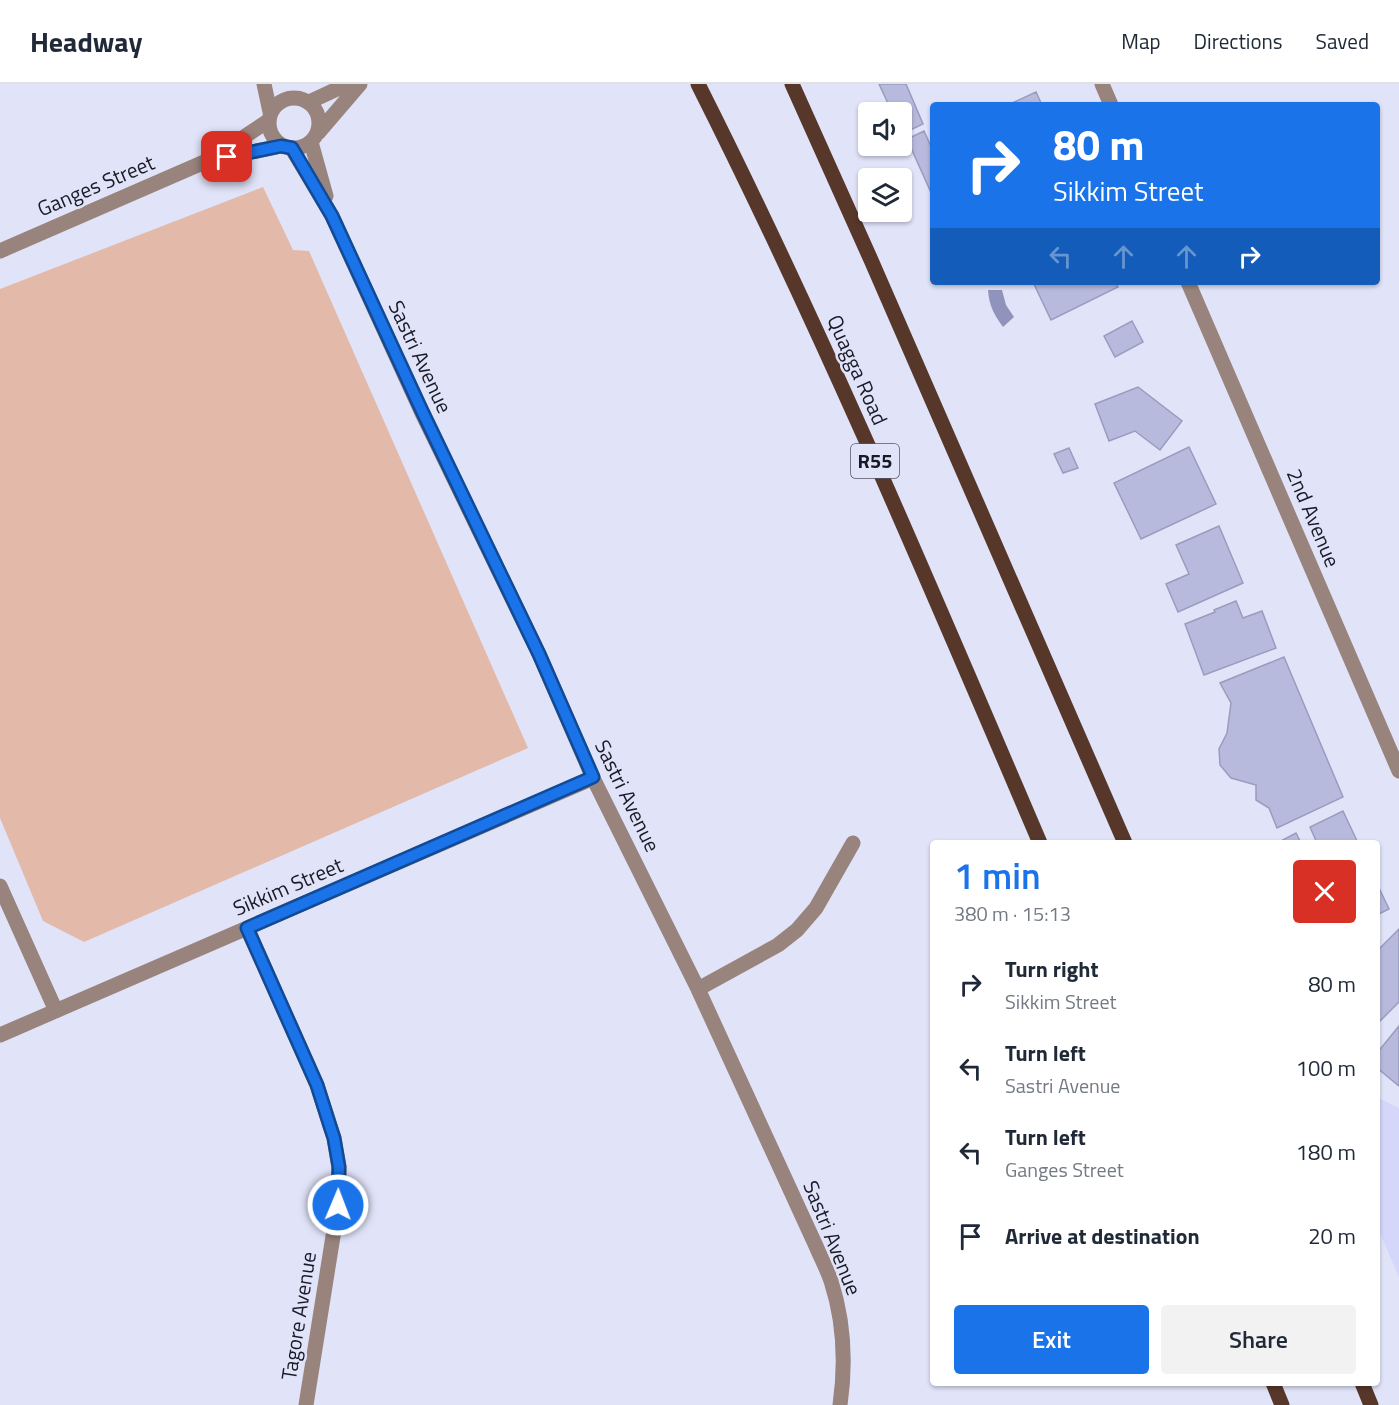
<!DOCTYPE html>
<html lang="en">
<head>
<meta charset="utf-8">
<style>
  body { margin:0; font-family:"Titillium Web",sans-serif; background:#f2f2f3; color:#1f2937; height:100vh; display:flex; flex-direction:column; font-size:22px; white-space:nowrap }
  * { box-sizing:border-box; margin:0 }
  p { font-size:20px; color:#747a83 }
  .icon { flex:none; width:33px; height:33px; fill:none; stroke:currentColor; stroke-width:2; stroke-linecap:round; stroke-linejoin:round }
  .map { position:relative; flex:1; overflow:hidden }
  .details { position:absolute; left:930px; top:756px; width:450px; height:546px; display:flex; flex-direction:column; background:#fff; border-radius:6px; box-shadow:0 2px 4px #0004 }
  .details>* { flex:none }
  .top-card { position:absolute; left:930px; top:18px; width:450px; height:183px; border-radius:6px; box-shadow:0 2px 4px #0004; background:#1a73e8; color:#fff; overflow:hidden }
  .buttons { position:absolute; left:858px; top:18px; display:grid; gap:12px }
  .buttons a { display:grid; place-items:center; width:54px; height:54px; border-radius:6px; background:#fff; box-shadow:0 2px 4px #0004; font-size:30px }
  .pin { position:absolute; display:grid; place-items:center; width:51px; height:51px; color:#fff; margin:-26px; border-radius:12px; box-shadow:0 3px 9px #0006 }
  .me { position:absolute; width:66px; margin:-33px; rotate:1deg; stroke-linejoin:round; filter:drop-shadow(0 0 4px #0008) }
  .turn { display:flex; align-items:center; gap:21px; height:126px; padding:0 24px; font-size:27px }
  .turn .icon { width:78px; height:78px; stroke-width:2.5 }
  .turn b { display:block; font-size:42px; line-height:51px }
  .lanes { display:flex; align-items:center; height:57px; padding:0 24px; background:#0003; justify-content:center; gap:30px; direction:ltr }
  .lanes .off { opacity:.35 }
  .round { display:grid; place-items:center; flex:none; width:63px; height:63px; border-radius:6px; background:#f2f2f3 }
  .summary { display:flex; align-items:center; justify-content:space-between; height:102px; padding:0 24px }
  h1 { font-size:36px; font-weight:600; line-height:45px; color:#1a73e8 }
  .action { display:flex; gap:12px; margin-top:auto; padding:12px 24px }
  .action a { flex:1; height:69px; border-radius:6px; background:#1a73e8; color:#fff; font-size:24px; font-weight:600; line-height:69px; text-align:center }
  .action a+a { background:#f2f2f3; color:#1f2937 }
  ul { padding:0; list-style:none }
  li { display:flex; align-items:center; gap:18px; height:84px; padding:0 24px }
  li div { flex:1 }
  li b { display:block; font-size:22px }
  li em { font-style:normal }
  header { display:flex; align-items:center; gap:36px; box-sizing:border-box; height:84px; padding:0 30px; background:#fff; border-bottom:2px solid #e0e1e3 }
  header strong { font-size:28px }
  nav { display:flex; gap:33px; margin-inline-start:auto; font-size:21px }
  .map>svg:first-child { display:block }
</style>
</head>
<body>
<header>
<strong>Headway</strong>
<nav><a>Map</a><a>Directions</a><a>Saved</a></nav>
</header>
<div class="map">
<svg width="1399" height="1321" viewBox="0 0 1399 1321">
  <rect width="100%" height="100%" fill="#e1e3f9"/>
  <!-- built -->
  <path fill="#d4d7f9" d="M1377,1013l22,11v169l-22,-51z"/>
  <!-- green -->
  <path fill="#e3baa9" d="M263,103l30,63 16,1 219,497 -444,194 -41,-21 -43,-103v-529z"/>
  <!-- water -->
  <path fill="#9093bb" d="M988,206h14l4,15 8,12 -11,10c-9,-12 -14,-22 -15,-37z"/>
  <!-- building -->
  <path fill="#b7badd" stroke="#999cbd" stroke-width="1.5" d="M879,0h27l17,40 -21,10v-22h-10z
    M1036,8l6,13h-34z
    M924,47l9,20v46l-26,-58z
    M1033,198h82l3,5 -67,33z
    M1132,237l11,21 -28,15 -11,-21z
    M1138,303l44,34 -22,29 -25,-19 -26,10 -14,-37z
    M1189,363l27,57 -75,35 -27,-56z
    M1069,364l9,20 -15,5 -9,-19z
    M1219,442l24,57 -65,29 -12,-28 23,-10 -13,-29z
    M1236,517l7,17 19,-7 14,37 -72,27 -19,-51 30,-12 -1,-2z
    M1284,573l59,140 -66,31 -8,-20 -13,-8v-15l-25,-7 -11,-13 -1,-16 8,-16 4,-30 -11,-20z
    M1343,727l15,32h-41l-7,-16z
    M1296,749l5,10h-22v-1z
    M1377,800l12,25 -12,6z
    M1399,845v73l-22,22v-73z
    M1399,942v60l-22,-18v-15z"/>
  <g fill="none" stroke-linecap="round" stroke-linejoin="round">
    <!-- minor -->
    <path stroke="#98847c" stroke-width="15" d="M264,0l6,28
      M1102,0l9,21
      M269 39a25 25 0 1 1 50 0a25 25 0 1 1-50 0Z
      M309,18l39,-18
      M318,49l42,-49
      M311,58l15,54
      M292,65l40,67 89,195 118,243 54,124 105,211 118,257c5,12 11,23 15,35 13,40 15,82 9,124
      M218,75l63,-13
      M0,167l209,-91 59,-39
      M1188,198l211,489
      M0,802l56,125
      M247,844l70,157 17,53 5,29 -1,38 -32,200
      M698,905l80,-44 19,-15 19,-22 37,-65
      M0,951l593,-257"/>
    <!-- major -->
    <path stroke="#563729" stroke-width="15" d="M698,0c125,248 233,504 342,759
      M792,0l79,176 254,583
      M1273,1299l9,22
      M1362,1299l9,22"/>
  </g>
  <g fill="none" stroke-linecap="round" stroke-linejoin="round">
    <defs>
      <path id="route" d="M227,73l54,-11 11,2 40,68 90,195 117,243 54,123 -346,151 70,157 13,41 4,12 5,29 -1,38"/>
    </defs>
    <!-- route casing -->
    <use href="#route" stroke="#114b97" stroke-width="15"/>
    <!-- route -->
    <use href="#route" stroke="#1a73e8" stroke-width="10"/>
  </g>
  <g text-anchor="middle" stroke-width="5" stroke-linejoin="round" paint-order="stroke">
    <!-- shield labels -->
    <rect fill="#e1e3f9" stroke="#555665" stroke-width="1.5" x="851" y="360" width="48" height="34" rx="4.5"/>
    <g font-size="20" font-weight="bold" fill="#191a26">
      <text x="875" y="384">R55</text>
    </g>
    <!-- street labels -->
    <g font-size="21" fill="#191a26" stroke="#e1e3f9">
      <text transform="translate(96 102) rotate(-23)" y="7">Ganges Street</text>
      <text transform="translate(420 273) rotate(65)" y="7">Sastri Avenue</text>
      <text transform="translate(857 286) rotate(66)" y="7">Quagga Road</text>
      <text transform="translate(1313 434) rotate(67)" y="7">2nd Avenue</text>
      <text transform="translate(627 712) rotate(64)" y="7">Sastri Avenue</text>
      <text transform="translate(288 803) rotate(-23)" y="7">Sikkim Street</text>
      <text transform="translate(832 1154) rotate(68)" y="7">Sastri Avenue</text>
      <text transform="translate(299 1232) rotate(-81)" y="7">Tagore Avenue</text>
    </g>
  </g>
</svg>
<div class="buttons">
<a><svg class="icon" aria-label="sound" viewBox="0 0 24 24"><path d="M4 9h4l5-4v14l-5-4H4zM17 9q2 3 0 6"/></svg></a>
<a><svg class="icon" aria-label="layers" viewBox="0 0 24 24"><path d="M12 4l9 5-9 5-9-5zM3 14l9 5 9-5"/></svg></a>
</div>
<div class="pin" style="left:227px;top:73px;background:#d93025"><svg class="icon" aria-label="arrive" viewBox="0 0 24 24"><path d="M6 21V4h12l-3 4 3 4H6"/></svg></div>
<svg class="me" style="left:338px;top:1121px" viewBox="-20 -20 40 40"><circle r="17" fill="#1a73e8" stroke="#fff" stroke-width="3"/><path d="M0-11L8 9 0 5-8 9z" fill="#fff"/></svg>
<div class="top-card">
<div class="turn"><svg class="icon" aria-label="right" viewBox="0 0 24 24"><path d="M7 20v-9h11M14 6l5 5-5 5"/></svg><div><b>80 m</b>Sikkim Street</div></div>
<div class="lanes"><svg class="icon off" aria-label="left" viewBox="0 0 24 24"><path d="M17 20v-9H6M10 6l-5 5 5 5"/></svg><svg class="icon off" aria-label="ahead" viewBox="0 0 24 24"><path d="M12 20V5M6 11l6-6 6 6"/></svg><svg class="icon off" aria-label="ahead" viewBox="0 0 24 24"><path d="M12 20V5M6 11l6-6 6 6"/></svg><svg class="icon" aria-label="right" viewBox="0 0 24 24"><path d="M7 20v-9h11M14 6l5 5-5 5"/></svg></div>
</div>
<section class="details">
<div class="summary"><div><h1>1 min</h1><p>380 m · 15:13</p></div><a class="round" style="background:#d93025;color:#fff"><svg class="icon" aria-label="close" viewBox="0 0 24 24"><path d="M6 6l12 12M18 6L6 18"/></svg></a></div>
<ul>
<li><svg class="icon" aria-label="right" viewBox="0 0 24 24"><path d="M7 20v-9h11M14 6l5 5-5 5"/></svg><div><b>Turn right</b><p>Sikkim Street</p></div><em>80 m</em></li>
<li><svg class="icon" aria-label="left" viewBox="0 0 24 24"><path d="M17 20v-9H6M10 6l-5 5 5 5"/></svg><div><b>Turn left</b><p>Sastri Avenue</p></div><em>100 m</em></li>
<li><svg class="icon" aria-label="left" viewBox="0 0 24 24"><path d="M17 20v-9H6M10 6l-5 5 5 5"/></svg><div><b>Turn left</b><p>Ganges Street</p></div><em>180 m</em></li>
<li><svg class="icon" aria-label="arrive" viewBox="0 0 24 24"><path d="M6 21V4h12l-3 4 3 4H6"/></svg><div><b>Arrive at destination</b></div><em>20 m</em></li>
</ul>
<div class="action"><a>Exit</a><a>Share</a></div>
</section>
</div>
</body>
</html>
